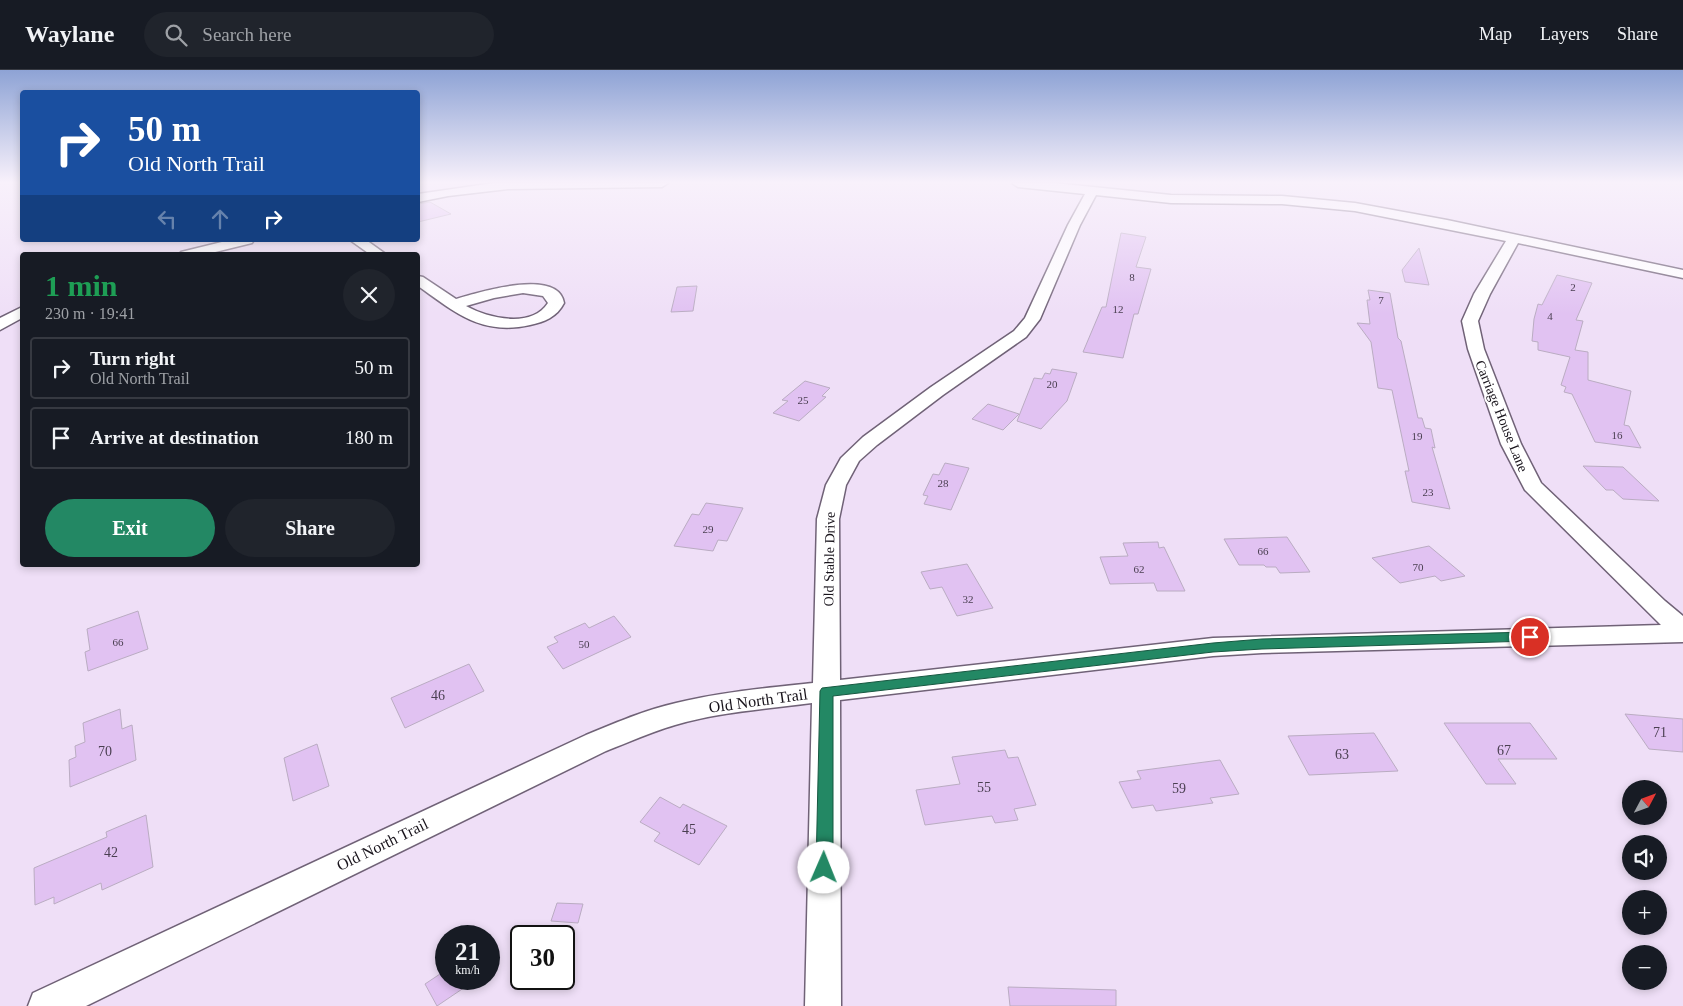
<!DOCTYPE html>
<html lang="en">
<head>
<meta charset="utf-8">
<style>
  body { margin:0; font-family:"Times New Roman",serif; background:#20242c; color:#f1f3f6; height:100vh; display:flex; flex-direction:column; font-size:19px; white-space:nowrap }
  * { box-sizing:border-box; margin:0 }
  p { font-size:16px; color:#9ea1a6 }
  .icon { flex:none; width:28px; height:28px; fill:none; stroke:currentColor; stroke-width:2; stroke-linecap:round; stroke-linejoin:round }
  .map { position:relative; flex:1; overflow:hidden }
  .side { position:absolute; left:20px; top:182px; width:400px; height:315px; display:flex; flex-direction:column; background:#171b24; border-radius:5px; box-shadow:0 2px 8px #0003 }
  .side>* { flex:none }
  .banner { position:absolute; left:20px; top:20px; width:400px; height:152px; border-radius:5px; box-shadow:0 2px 8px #0003; background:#1a4fa0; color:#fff; overflow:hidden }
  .needle { width:32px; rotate:49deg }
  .controls { position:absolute; left:1622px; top:710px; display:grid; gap:10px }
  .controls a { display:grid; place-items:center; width:45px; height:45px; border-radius:50%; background:#171b24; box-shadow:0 2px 8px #0003; font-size:25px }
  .speed { position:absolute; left:435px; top:855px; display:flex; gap:10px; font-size:25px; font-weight:700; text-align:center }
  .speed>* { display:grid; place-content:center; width:65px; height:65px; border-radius:50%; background:#171b24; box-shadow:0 2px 8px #0003; line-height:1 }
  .speed small { font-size:12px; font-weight:400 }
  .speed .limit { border:2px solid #111; border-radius:8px; background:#fff; color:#111 }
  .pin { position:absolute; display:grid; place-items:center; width:42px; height:42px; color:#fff; margin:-21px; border:2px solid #fff; border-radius:50%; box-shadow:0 1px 5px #0007 }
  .me { position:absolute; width:55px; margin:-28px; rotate:1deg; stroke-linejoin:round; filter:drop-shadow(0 0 4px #0008) }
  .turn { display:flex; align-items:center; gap:18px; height:105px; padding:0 25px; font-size:22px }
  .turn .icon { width:65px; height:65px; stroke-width:2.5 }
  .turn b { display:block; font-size:35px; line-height:42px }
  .lanes { display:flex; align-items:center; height:48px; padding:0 25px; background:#0003; justify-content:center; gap:25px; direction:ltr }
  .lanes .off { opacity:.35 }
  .round { display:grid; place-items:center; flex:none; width:52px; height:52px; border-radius:26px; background:#20242c }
  .summary { display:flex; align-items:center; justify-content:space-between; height:85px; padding:0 25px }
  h1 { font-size:30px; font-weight:700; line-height:38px; color:#1e9e55 }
  .cta { display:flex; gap:10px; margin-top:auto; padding:10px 25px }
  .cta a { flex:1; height:58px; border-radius:30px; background:#238864; color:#fff; font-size:20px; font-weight:700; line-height:58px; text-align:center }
  .cta a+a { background:#20242c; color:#f1f3f6 }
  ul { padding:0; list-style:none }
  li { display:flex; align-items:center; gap:15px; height:62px; margin:0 10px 8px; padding:0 15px; border:2px solid #363941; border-radius:5px }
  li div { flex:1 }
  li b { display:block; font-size:19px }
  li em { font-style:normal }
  header { display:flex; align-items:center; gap:30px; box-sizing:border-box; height:70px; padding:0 25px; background:#171b24; border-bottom:1px solid #363941 }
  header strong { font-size:24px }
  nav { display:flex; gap:28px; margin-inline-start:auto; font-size:18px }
  .search { width:350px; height:45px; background:#20242c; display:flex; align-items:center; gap:12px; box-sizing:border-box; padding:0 18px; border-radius:28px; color:#9ea1a6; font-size:19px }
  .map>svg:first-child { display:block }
</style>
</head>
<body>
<header>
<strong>Waylane</strong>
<div class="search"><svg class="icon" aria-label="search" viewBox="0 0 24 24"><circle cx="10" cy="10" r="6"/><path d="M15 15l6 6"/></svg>Search here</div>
<nav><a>Map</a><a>Layers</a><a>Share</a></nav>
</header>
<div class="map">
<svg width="1683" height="936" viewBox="0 0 1683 936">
  <rect width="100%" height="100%" fill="#efdff7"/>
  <!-- building -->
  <path fill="#e1c2f2" stroke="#baacc2" d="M430,132l21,12 -33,8v-18z
    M1121,163l25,4 -10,30 15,2 -13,45h-4l-11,44 -40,-6 19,-45h4z
    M1419,178l10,37 -24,-3 -3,-12z
    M1557,205l35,8 -16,37 7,1 -8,29 13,2v28l43,11 -7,34 5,1 12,22 -46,-6 -23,-48 -8,-2 2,-5 -5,-2 9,-28 -32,-7v-8l-6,-1 2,-22 4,-15 4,1z
    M697,216l-4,25 -22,1 6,-25z
    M1368,220l22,3 8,45 3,3 17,77h4l3,10 6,1 4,19 -3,-1 18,62 -38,-7 -7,-31h4l-17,-81 -14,-2 -7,-46 -14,-19 13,1 -3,-24h3z
    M1052,299l25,4 -10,28 -26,28 -24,-8 17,-43 8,1 3,-6 5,1z
    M805,311l25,7 -8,8 4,1 -27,24 -26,-8 15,-12 -6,-1z
    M988,334l31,10 -16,16 -31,-11z
    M945,393l24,5 -18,42 -27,-6 4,-8 -5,-1 10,-21 6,1z
    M1583,396l40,1 36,34 -36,-2 -10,-9h-7z
    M706,433l37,5 -16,33 -9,-1 -5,11 -39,-5 18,-32 7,1z
    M1287,467l23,35 -30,1 -4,-6h-10l-2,-2h-25l-15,-26z
    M1158,472l1,6 5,-1 21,44h-28l-3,-8 -44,1 -10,-27 28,-1 -5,-13z
    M1429,476l36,30 -24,5 -6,-5 -35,7 -28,-25z
    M967,494l26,44 -36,8 -15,-29 -12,2 -9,-17z
    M138,541l10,38 -60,22 -3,-19 5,-2 -3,-21z
    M614,546l17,21 -68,32 -16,-22 11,-5 -4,-5 31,-14 4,5z
    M469,594l15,27 -79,37 -14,-30z
    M120,639l2,20 10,-4 4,35 -66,27 -1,-27 7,-3 -1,-11 10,-4 -2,-19z
    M1625,644l58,5v33l-34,-3z
    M1444,653h86l27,36h-59l18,25h-30z
    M1374,663l24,38 -89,4 -21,-39z
    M317,674l12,42 -36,15 -9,-43z
    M1005,680l3,8 10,-1 18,48 -22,4 4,11 -23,3 -3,-7 -67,9 -9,-35 44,-6 -8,-27z
    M1220,690l19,34 -29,4 3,5 -57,8 -3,-6 -21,3 -13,-26 22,-3 -4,-8z
    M660,727l20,11 3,-4 44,22 -28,39 -45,-24 6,-8 -20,-11z
    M146,745l7,52 -51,23 -1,-7 -47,21v-7l-19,8 -1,-37 73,-31 -1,-5z
    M557,833l26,1 -5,19 -27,-2z
    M446,900v9h31l-40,27 -12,-22z
    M1008,917l108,3v16h-106z"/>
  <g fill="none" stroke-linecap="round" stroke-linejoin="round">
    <defs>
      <path id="minor" d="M494,113h174l-6,4 -154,2 -60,7 -30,6v-8z
        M1012,113h42l117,12 111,1 73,7 92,17 236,50v8l-165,-35 -28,51 -12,27 6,28 37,95 20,39 124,118 18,15v26l-421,11 -49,3 -373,44 1,306h-36l7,-303c-45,6 -93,9 -137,22 -24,7 -46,17 -69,26l-520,255h-58l5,-13 553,-258c29,-12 59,-25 90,-32 45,-11 91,-15 137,-20l4,-164 9,-34 15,-27 22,-21 68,-50 83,-56 11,-13 43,-93 17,-31 -67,-7zM1096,125l75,8 111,1 73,7 151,30 -32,53 -12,27 6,28 33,95 24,46 136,135 -448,13 -373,42 -1,-161 7,-34 13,-24 18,-16 66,-50 83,-58 14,-18 40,-94z
        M230,170h24l-2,3 -49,12h-24l2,-3z
        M350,170h16l21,15h-16z
        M418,206l5,1 33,22c20,-6 102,-32 108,4 -7,14 -20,19 -34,22 -49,11 -75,-13 -112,-39zM523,223l20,3 5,7c-17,26 -60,15 -82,3l28,-8z
        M22,237v11l-22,12v-12z"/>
    </defs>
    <!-- minor casing -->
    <use href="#minor" stroke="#706277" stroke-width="3"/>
    <!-- minor -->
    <use href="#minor" fill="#fff" fill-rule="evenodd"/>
  </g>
  <!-- sky -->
  <linearGradient id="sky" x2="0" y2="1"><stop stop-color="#8ea3d5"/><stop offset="0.46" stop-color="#f8f1fb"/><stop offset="1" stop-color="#f8f1fb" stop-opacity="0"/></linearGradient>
  <rect width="1683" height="244" fill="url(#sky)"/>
  <!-- route -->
  <path fill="#238864" stroke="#175841" d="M1530,562l4,1 2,4 -2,3 -4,1 -268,8 -49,3 -380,44v172l-3,6 -6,2 -5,-2 -3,-6 4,-177 2,-3 391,-45 49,-4z"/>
  <g text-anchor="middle" stroke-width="4" stroke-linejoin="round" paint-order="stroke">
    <!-- number labels -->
    <g font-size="11" fill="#4a3f51">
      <text x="1132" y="211">8</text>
      <text x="1573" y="221">2</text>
      <text x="1381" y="234">7</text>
      <text x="1118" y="243">12</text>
      <text x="1550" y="250">4</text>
      <text x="1052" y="318">20</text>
      <text x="803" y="334">25</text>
      <text x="1617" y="369">16</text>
      <text x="1417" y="370">19</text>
      <text x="943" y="417">28</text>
      <text x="1428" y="426">23</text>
      <text x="708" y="463">29</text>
      <text x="1263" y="485">66</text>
      <text x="1418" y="501">70</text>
      <text x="1139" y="503">62</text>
      <text x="968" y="533">32</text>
      <text x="118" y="576">66</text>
      <text x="584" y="578">50</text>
    </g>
    <!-- street labels -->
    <g font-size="14" fill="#18131b" stroke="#fff">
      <text transform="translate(1502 346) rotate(68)" y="5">Carriage House Lane</text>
      <text transform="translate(829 489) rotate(-89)" y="5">Old Stable Drive</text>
    </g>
    <!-- near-number labels -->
    <g font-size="14" fill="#4a3f51">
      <text x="438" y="630">46</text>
      <text x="1660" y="667">71</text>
      <text x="1504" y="685">67</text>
      <text x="105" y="686">70</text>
      <text x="1342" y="689">63</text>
      <text x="984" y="722">55</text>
      <text x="1179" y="723">59</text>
      <text x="689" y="764">45</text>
      <text x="111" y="787">42</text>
    </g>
    <!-- near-street labels -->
    <g font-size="16" fill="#18131b" stroke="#fff">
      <text transform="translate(758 630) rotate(-8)" y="6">Old North Trail</text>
      <text transform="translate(382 774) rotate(-26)" y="6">Old North Trail</text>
    </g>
  </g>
</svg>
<div class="controls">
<a><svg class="needle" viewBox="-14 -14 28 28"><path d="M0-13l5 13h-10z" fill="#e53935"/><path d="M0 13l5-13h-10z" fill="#9ea1a6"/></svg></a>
<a><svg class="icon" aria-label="sound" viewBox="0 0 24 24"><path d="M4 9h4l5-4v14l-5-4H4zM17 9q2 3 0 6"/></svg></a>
<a>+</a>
<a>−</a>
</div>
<div class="speed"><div>21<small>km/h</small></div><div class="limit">30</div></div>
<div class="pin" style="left:1530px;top:567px;background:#d93025"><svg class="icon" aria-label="arrive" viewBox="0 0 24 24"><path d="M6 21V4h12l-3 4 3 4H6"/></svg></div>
<svg class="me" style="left:824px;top:798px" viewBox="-20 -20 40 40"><circle r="19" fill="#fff"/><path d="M0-13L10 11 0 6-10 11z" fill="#238864"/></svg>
<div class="banner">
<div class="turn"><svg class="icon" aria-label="right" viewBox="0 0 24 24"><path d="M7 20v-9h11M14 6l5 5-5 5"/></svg><div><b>50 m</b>Old North Trail</div></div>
<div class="lanes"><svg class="icon off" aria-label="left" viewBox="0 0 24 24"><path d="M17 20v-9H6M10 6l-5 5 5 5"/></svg><svg class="icon off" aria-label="ahead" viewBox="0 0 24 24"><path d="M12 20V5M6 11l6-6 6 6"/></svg><svg class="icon" aria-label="right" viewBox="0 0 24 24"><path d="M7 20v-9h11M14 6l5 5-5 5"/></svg></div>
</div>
<section class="side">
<div class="summary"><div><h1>1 min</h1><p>230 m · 19:41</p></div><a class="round"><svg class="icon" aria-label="close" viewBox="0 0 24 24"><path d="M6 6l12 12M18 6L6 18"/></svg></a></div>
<ul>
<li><svg class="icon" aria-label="right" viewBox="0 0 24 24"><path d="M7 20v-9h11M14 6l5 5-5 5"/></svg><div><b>Turn right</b><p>Old North Trail</p></div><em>50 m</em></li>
<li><svg class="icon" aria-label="arrive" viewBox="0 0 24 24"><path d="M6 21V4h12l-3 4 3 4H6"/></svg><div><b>Arrive at destination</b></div><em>180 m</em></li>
</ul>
<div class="cta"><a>Exit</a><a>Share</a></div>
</section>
</div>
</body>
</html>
